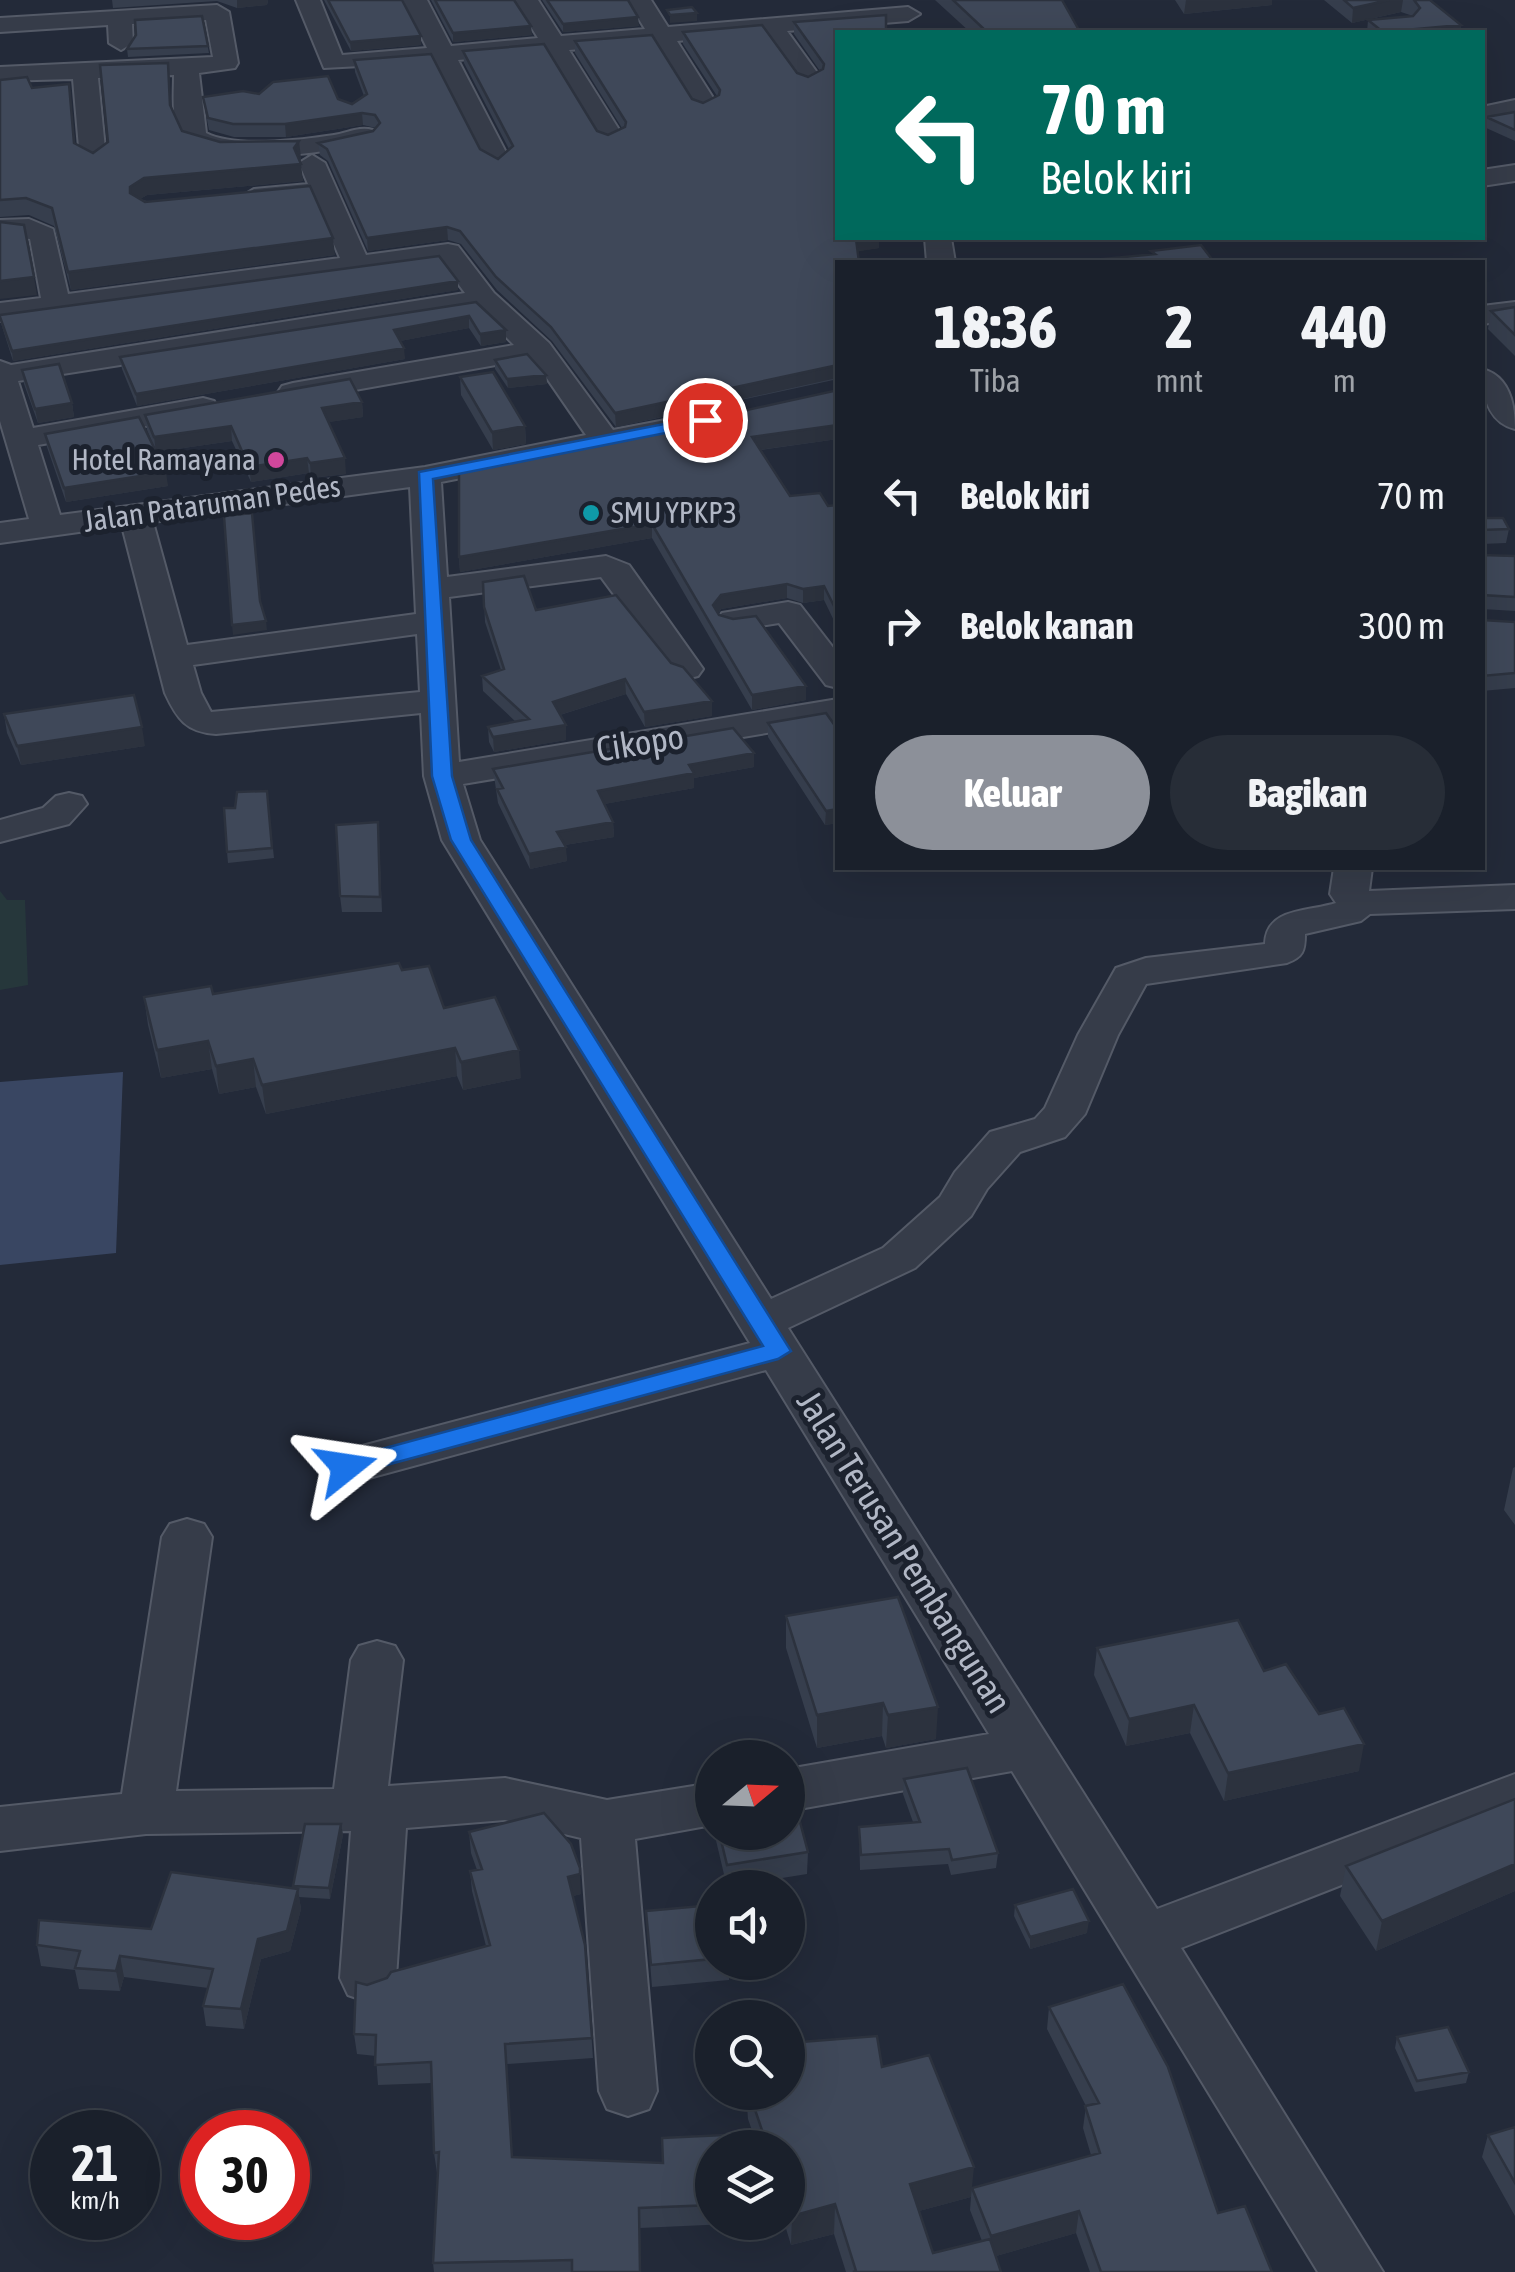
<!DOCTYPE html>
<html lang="id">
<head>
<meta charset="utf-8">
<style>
  body { margin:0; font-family:"Asap Condensed",sans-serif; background:#272d37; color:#f1f3f6; height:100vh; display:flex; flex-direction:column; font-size:38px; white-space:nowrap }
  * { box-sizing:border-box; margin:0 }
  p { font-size:32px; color:#9fa3a9 }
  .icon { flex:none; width:55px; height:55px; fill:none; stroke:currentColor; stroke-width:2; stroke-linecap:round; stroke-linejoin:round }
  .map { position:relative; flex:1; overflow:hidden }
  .drawer { position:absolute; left:835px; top:260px; width:650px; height:610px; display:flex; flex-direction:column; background:#1a202b; border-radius:0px; box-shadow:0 10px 40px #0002,0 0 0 2px #383e47 }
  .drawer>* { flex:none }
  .guide { position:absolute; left:835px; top:30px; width:650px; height:210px; border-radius:0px; box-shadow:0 10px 40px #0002,0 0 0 2px #383e47; background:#00695c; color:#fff; overflow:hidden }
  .needle { width:65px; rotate:71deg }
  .tools { position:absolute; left:695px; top:1740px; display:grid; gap:20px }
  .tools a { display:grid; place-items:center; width:110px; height:110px; border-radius:50%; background:#1a202b; box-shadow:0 10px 40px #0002,0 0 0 2px #383e47; font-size:50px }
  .speed { position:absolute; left:30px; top:2110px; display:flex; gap:20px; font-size:50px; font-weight:700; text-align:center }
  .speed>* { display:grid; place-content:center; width:130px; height:130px; border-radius:50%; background:#1a202b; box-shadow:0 10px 40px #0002,0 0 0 2px #383e47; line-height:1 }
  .speed small { font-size:25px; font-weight:400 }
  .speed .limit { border:15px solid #d22; background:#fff; color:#111 }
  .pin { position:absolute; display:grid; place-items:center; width:85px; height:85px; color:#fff; margin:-42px; border:5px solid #fff; border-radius:50%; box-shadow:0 2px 10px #0007 }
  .me { position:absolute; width:110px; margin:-55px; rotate:75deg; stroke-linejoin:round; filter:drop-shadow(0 0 8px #0008) }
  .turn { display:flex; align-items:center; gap:35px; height:210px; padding:0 40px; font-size:45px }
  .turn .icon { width:130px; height:130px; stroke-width:2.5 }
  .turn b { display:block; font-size:70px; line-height:85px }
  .eta { display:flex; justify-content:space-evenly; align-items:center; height:170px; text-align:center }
  .eta b { font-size:60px; font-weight:800; line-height:70px }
  .primary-button { display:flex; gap:20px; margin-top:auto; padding:20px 40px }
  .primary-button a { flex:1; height:115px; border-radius:60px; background:#8c9099; color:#fff; font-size:40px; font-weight:800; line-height:115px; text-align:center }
  .primary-button a+a { background:#272d37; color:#f1f3f6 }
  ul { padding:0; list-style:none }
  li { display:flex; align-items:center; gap:30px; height:130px; padding:0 40px }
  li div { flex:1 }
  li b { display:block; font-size:38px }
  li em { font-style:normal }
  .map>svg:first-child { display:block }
</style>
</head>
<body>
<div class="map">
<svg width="1515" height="2272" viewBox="0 0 1515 2272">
  <rect width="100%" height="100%" fill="#232a39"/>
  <!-- green -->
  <path fill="#26373b" d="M0,891l7,9h18l3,85 -28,5z"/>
  <!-- water -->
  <path fill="#394662" d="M123,1072l-7,181 -116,12v-183z"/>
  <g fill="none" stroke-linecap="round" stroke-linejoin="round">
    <defs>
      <path id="minor" d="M296,0h24l22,55 85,-7 -24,-48h24l24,46 87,-8 -24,-38h24l23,36 84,-7 -18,-29h24l17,27 240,-20 12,7 -12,7 -121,10 34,47 -12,7 -9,-2 -36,-50 -87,8 40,63 -13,8 -9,-3 -41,-66 -85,7 54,86 -13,8 -9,-3 -55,-89 -88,8 52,100 -13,8 -13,-8 -50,-98 -110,6z
        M217,5l12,7 9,51 -3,5 -36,5 7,60c29,15 95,7 128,2 14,-2 25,-9 39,-5l4,5 -4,5c-32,13 -161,28 -187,4 -16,-15 -12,-49 -12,-69l-76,3 8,81 -13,8 -13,-8 -7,-80 -73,2v-14l213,-10 -7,-37 -74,4 1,19 -12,7 -12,-7 -1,-18 -108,7v-14z
        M1515,100v16l-33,7v-16z
        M312,155l13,8 41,92 82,-11 10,2 36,47 55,50 64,87 68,-13 11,2 4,7 -4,7 -11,2 -240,47 6,95 159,-21 23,9 74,104 -5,7 -12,3 -12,-3 -73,-99 -152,20 10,165 379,-63v22l-375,63 17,56 291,459 112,-51 57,-51 15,-25 35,-40 45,-13 10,-11 33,-73 38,-67 30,-10 119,-14c1,-37 44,-32 71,-41l-6,-9 4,-26h38l-3,23 146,-6v24l-145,5 -9,7 -56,13c0,17 -2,23 -18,29l-141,21 -28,51 -33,79 -20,23 -45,15 -33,37 -16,27 -56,52 -127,60 369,581 358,-135v43l-334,131 202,324h-65l-306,-501 -224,40v-42l201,-35 -223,-364 -419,114 -17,-5 -7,-12 7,-12 17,-5 403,-107 -308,-503 -18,-64 -3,-63 -205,21c-30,-2 -39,-15 -51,-41l-43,-167 -122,17v-20l29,-4 -29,-98v-60l11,4 454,-72 -24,-32 -441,60v-18l41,-5 -11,-59 -30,-3v-16l29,-1 24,10 15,65 272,-36 -26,-59 -60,6 -13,-8 13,-8 54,-5 -9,-21zM478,309l36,36 -221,38 -11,3 -4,6 4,6 11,3 236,-42 15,15 42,61 -161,32 -365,48 -22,-70 165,-29 11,-3 4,-6 -4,-6 -11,-3 -170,30 -15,-47zM410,487l6,127 -229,31 -34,-123zM417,634l3,58 -209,20 -10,-19 -8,-28z
        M1515,165v16l-33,5v-16z
        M925,238h26l4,24h-28z
        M1515,302v18l-33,4v-18z
        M1482,369c28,7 33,36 33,60 -28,-7 -33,-35 -33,-60z
        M788,602l12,3 38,49v34l-12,-3 -47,-62 -45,7 -12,-3 -5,-7 5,-7z
        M69,793l13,3 5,8 -18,20 -69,18v-22l43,-12 13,-12z
        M187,1519l17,5 8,13 -36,254 158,-2 17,-129 8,-14 18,-5 18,5 8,14 -15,126 117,-8 102,22 105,-17v42l-77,14 22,252 -8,18 -21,7 -21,-7 -8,-18 -18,-253 -76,-18 -99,8 -10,150 -8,17 -20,7 -20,-7 -8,-17 11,-147 -205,3 -146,17v-44l122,-13 40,-257 8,-13z"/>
    </defs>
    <!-- minor casing -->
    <use href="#minor" stroke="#545a67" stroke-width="4"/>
    <!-- minor -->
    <use href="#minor" fill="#363c49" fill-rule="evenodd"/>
  </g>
  <!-- wall -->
  <path fill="#363e4d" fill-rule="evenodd" d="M112,0h156l-1,5 -30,3 -20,-7 -104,7z
    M324,0h78l19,45 -70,6z
    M431,0h83l18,35 -79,7z
    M542,0h86l11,26 -76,6z
    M935,0h127l18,32h-110z
    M1175,0h97v5l-88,9z
    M1324,0h106l31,25 -1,7h-93l1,-12 45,-4 -12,-4 -49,11z
    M886,15l-48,223 41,10 -22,3 -19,11v117l-222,48 -64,-86 -55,-51 -36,-46 -13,-4 -80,11 -40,-90 -8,-6 -2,-12 55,-12 3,-3 -13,-3 -77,12h-52l-25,-7 -4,-21 -2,-12 56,-3 79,5 14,5 12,-8 -9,-24 -1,-12 126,89 18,10 11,-10 -45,-86 -1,-12 134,80 11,4 14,-7 -47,-75v-12l128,62 14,-7 -34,-52v-12l125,45 12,-6 -26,-37v-12z
    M202,16l7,37 -81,4 -1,-8z
    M168,63l3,45 11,23 38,11 81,16 -2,2 4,21 -156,14 -7,4 195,56 -264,35 -17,-64 -25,-11 -29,2v-137l32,8 37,-4 6,59 18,10 15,-11z
    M1515,112v29l-31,-14 2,-10z
    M458,290l-445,71 -13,-41v-5z
    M476,302l30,28v12l-25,4 -12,-18 -69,13 5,18 -268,47 -15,-37 -2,-12z
    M1515,307v49l-27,-27 3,-18z
    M495,360l51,15 1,9 -39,4 -13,-19z
    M22,370l50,33 2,14 -36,6 -14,-39z
    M460,377l65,49 1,18 -33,6 -32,-55z
    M838,390v49l-78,11 30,46 38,10 10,-1v124l-14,-29 -21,3 -16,-5 -66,11 -3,5 88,72v14l-54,10 -100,-172 -192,34 -1,-15 165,-117v-3z
    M362,402l1,15 -35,5 18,52 -35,4 -2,-5 -58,9 -19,-41 -76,11 12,34 -102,16 -19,-55 -2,-13 109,13 -7,-17 -2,-15z
    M1482,518l27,11 -3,14 -24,1z
    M1482,555l33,1v55l-33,-2z
    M483,582l53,28 135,53 41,38v15l-67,11 -19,-33 -66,21 6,10v15l-72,12 -5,-10 -1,-15 28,-5 -33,-31 -1,-15 19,-6 -16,-48z
    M1482,620l33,2v66l-33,3z
    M4,714l141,32 -124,19 -14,-32z
    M768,723l70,7v93l-13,2 -57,-88z
    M754,767l-60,11v10l-90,16 9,18 1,15 -49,8 2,16 -37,8 -32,-66 -5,-34z
    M267,791l7,67 -46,5 -1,-11 8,-44z
    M379,838l3,74h-40l-2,-16z
    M402,970l119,108 -58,12 -6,-14 -191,38 -10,-27 -37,7 -7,-25 -51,9 -13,-53 -4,-28 69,-3z
    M1515,1467v58l-11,-15 9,-42z
    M786,1616l150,123 -50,9 -4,-12 -65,12 -31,-100z
    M1097,1648l167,23 55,43 40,57 -135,30 -34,-68 -64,13 -32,-71z
    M904,1779l94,74 -2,15 -45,7 -3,-11 -88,6 -1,-43 54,-5 -10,-28z
    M1515,1799v92l-139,60 -36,-55 6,-30z
    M341,1824l2,11 -13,64 -31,-2 2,12 -11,42 -29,8 -17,70 -38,-3 -3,-20 5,-18 -84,-11 -4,14 -41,-2 -4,-19 -34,-4 -4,-21 114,-16 142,-40v-3z
    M469,1832l112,62 -8,2 12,49 8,113 -86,6 5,93 151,6 49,-15v74h16v2l-88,4 1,44h-207l-1,-9 5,-90h-1l-3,-20 -2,-70 -54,2 -2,-29 -19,-2 -3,-20 13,-49 119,-39 -14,-55 -2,-20 7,-1 -6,-17z
    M714,1832h74l20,20 -1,22 -80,13z
    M712,1905v57h17v18l-77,7 -6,-76z
    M1015,1905l72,28 -57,16 -16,-33z
    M1049,2007l169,206 54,59h-182l-14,-39 -80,23 5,16h-155l-12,-38 -43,11 -7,-23h4v-74h-30l-10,-29 -2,-27h42l94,-25 91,121 118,-33 -8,-27 3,-22 -39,-77zM971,2197l-1,13 12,31 -49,12 -14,-42z
    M1397,2037l72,35 -3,11 -51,9 -20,-44z
    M1515,2127v89l-33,-59 6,-22z"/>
  <!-- shaded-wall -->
  <path fill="#2c323e" d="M237,0h31l-1,5 -30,3z
    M1186,0h86v5l-88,9z
    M1389,0h14l-2,12 -49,11 1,-15z
    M697,13v8l-27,2v-8z
    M638,17l1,9 -76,6v-8z
    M1461,25l-1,7h-70z
    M531,26l1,9 -79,7v-9z
    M421,36v9l-70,6 -1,-9z
    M362,113l1,12 -77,12 -1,-13z
    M299,141l2,17 -5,6h5l2,17 -156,14 -15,9v6l-2,-23 14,-9 150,-30z
    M447,227l1,13 -80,11 -1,-13z
    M333,238l2,17 -264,35 -3,-18z
    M863,238h16v10l-24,4 1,-13z
    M34,277l3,18 -37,4v-18z
    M458,281v9l-445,71 -1,-10z
    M469,316v12l-74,14 -1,-12z
    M506,330v12l-25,4 -1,-12z
    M404,348l1,11 -268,47 -1,-12z
    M837,365v13l-221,49 -1,-14z
    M546,375l1,9 -39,4 -1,-9z
    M362,402l1,15 -40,6 -1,-15z
    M72,403l2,14 -36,6 -3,-14z
    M838,425v14l-86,12v-14z
    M231,426l1,15 -76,11 -2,-15z
    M525,426l1,18 -33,6 -1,-18z
    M307,458l2,15 -58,9 -2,-15z
    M345,458l1,16 -35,4 -1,-15z
    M166,472l2,14 -102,16 -2,-14z
    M652,524v14l-192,34 -1,-15z
    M787,584v14l-66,11 -8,11v-15l8,-10z
    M824,586v14l-21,3v-14z
    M266,621l1,9 -34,5 -1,-10z
    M625,679l1,15 -73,23v-15z
    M806,686v14l-54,10v-15z
    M712,701v15l-67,11 -1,-15z
    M566,725v15l-72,12 -1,-15z
    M142,727l3,19 -124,19 -4,-19z
    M754,753v14l-60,11v10l-95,17 -1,-14 91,-26z
    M838,809v14l-13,2 1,-14z
    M613,822l1,15 -56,9 -1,-14z
    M566,847l1,14 -37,8 -1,-15z
    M208,1041l4,28 -51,9 -4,-28z
    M455,1048l2,28 -191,38 -4,-29z
    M519,1050l2,28 -58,12 -2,-28z
    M253,1059l3,28 -37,7 -3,-28z
    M883,1703l-1,33 -65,12v-33z
    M1194,1705l-4,28 -64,13 3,-27z
    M938,1707l-2,32 -50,9 2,-33z
    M1364,1744l-5,27 -135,30 4,-28z
    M341,1824l2,11 -13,64 -1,-11z
    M1515,1864v27l-139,60 6,-30z
    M580,1874l1,20 -12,3 -1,-20z
    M298,1889l3,20 -11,42 -29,8 -17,70 -3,-20 17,-70z
    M1089,1921l-2,12 -57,16v-12z
    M120,1956l4,21 -4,14 -4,-20z
    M974,2167l-3,30 -63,17 2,-30z
    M835,2204l-1,30 -43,11 1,-29z
    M1079,2211l-3,22 -87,25 2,-22z"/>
  <!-- building -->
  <path fill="#3f4859" stroke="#2c323e" stroke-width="2.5" d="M328,0h74l19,36 -71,6z
    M435,0h79l17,26 -78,7z
    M547,0h81l10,17 -75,7z
    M953,0h109l18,32h-93z
    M1344,0h45l-36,8z
    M1414,0h16l31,25 -78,7 -15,-12 45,-4 7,-8z
    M692,7l5,6 -27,2 -3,-5z
    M886,15v17h-48v206h25l-7,1 3,23h-21v103l-223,48 -64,-86 -55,-50 -36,-46 -13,-4 -80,11 -40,-89 -9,-6 55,-12 7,-8 -5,-8 -13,-2 -77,11h-52l-25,-6 -5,-21 40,-6 16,3 14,-12 55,-6 10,23 14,5 15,-10 -13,-34 77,-6 49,95 18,10 15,-13 -50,-95 81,-7 53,87 11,4 17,-8 1,-5 -51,-81 77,-6 40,64 11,4 16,-8 1,-5 -37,-58 79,-7 35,48 11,4 15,-8 1,-5 -30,-42z
    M202,16l6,30 -81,3 9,-14 -1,-15z
    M168,63l2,42 12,26 38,11 79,-1 -5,7 7,16 -157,14 -14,9v6l15,9 165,-16 23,52 -265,34 -16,-64 -26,-10 -26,2v-120l27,-3 5,11 37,-4 5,59 19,10 15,-11 -8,-77z
    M1515,112v18l-29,-13z
    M0,222l24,3 10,52 -34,4z
    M1201,245l13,17h-142l83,-8 -4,-3z
    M439,256l19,25 -446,70 -12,-34v-2z
    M476,302l30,28 -26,4 -11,-18 -75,14 10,18 -268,46 -16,-37z
    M1515,307v28l-24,-24z
    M527,354l19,21 -39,4 -12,-19z
    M59,364l13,39 -37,6 -13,-39z
    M493,372l32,54 -33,6 -32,-55z
    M350,379l12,23 -40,6 23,50 -35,5 -3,-5 -58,9 -18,-41 -77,11 -9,-22z
    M838,390v35l-86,12 38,59 30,-3 8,13 10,-1v109l-14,-28 -21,3 -16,-5 -66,11 -8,10 6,10 14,4 23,-3 50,70 -54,9 -100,-171 -193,33v-89l167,-28 -2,-3z
    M139,417l27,55 -102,16 -19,-54z
    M252,513l8,88 6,20 -34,4 -8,-109z
    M1482,518h21l6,11 -27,1z
    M1482,555l33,1v41l-33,-2z
    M524,576l12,34 80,-15 55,68 12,4 29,34 -68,11 -19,-33 -72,23 13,23 -73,12 -5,-10 41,-8 -47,-43 22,-7 -20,-62 -1,-25z
    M1482,620l33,2v51l-33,3z
    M134,695l8,32 -125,19 -13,-32z
    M826,713l12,17v79l-12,2 -58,-88z
    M733,728l21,25 -65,12 5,8 -96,18 15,31 -56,10 9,15 -37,7 -32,-65 6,-1 -10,-19z
    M267,791l5,57 -45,4 -3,-44h11l2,-16z
    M378,822l2,75 -40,-1 -4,-71z
    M399,963l3,7 27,-4 15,42 51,-11 24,53 -58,12 -6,-14 -193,37 -9,-26 -37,7 -8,-25 -51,9 -13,-53 67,-11 2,8z
    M898,1597l40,110 -50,8 -5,-12 -66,12 -31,-99z
    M1238,1620l26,51 22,-7 33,50 25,-6 20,36 -136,29 -34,-68 -65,14 -32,-71z
    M967,1768l31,85 -46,7 -3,-11 -88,6 -2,-28 61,-5 -16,-43z
    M788,1792h4l16,60 -81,13 -8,-33h69z
    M1515,1799v65l-133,57 -36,-55z
    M544,1813l27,31 9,24v6l-12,3 17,68 7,93 -87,6 7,113 151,6 -1,-25 62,-3v13h-12v57l-73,3 1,64h-68v-12l-139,3 6,-111 -5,1 -3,-91 -56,3 1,-30 -22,-1 2,-52 11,3 20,-7 4,-6 99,-27 -20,-74 12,-2 -13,-37z
    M305,1824h36l-12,64 -36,-2z
    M171,1872l127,17 -11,42 -29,8 -17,70 -38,-3 10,-37 -93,-13 -4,15 -41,-3 5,-17 -43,-6 2,-25 112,9z
    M1073,1889l16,32 -59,16 -15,-32z
    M712,1905v54l-61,6 -5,-54z
    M1123,1984l45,83 50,146 27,-7 27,66h-171l-22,-61 -88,25 -19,-48 128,-35 -15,-47 14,-3 -50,-96z
    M1448,2027l21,45 -52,9 -20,-44z
    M877,2036l5,31 47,-12 45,112 -64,17 23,69 57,-14 11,33h-148l3,-1 -21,-67 -43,12 -4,-13v-55h-20l-19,-56h39v-49z
    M1515,2127v56l-27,-48z"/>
  <!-- route -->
  <path fill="#1a73e8" stroke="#114b97" stroke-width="2.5" d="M705,416l8,4 -2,4 -278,55 19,297 19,64 320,511 -13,8 -432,117 -9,-3 -3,-6 3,-6 426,-115 -312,-506 -19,-64 -13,-304z"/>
  <!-- markers -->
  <circle fill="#d1479c" stroke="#1c222e" stroke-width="4" cx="276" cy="460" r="10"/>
  <circle fill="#0f9aa8" stroke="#1c222e" stroke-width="4" cx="591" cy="513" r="10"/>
  <g text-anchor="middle" stroke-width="10" stroke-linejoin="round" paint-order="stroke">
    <!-- far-poi labels -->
    <g font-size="30" fill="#b1b7c5" stroke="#1c222e" text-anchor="end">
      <text x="256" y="470">Hotel Ramayana</text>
      <text x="611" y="523" text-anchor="start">SMU YPKP3</text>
    </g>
    <!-- far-street labels -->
    <g font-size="30" fill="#b1b7c5" stroke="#1c222e">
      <text transform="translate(212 504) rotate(-8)" y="10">Jalan Pataruman Pedes</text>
    </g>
    <!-- street labels -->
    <g font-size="35" fill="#b1b7c5" stroke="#1c222e">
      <text transform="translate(640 743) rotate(-9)" y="12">Cikopo</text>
      <text transform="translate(904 1552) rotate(58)" y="12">Jalan Terusan Pembangunan</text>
    </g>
  </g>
</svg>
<div class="tools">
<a><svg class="needle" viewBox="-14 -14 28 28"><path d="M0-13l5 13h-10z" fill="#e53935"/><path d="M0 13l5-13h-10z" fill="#9fa3a9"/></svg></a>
<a><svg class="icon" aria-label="sound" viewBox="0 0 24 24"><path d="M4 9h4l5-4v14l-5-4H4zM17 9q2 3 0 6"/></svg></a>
<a><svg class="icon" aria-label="search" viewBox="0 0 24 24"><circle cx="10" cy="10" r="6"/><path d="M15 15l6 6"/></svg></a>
<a><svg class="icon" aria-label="layers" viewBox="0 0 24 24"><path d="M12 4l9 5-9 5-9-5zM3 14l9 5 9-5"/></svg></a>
</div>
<div class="speed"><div>21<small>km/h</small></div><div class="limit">30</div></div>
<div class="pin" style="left:705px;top:420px;background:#d93025"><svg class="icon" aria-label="arrive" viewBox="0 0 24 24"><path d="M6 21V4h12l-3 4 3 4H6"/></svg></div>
<svg class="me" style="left:346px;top:1467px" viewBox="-20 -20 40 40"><path d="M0-17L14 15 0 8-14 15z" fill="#1a73e8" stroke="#fff" stroke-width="4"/></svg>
<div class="guide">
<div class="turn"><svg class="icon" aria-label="left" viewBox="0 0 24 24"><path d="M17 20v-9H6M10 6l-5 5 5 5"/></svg><div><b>70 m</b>Belok kiri</div></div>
</div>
<section class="drawer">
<div class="eta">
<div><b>18:36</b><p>Tiba</p></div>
<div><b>2</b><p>mnt</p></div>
<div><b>440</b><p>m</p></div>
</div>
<ul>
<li><svg class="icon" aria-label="left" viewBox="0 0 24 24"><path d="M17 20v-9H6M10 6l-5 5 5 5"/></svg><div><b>Belok kiri</b></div><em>70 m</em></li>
<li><svg class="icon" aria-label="right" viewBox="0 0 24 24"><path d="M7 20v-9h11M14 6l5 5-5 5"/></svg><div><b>Belok kanan</b></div><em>300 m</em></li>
</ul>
<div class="primary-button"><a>Keluar</a><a>Bagikan</a></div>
</section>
</div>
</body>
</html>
